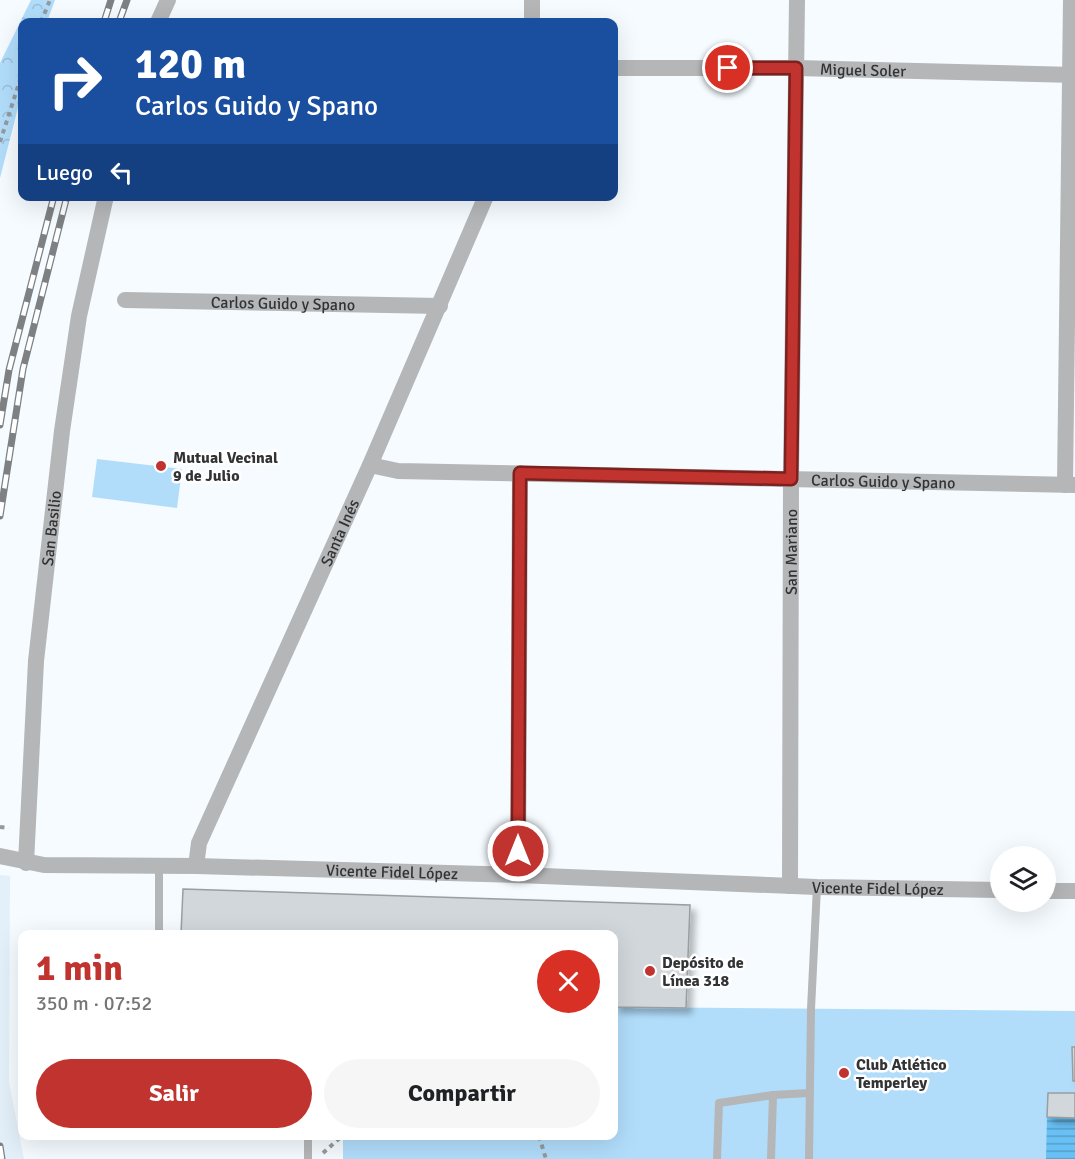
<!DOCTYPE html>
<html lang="es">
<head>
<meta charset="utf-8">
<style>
  body { margin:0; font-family:Signika,sans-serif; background:#f6f6f6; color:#202124; height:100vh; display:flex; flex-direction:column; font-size:22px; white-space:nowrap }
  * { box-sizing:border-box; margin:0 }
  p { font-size:20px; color:#757577 }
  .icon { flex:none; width:33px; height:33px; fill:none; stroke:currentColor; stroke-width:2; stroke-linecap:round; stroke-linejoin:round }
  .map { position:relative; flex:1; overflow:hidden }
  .drawer { position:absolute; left:18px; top:930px; width:600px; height:210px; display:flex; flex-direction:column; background:#fff; border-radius:12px; box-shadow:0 6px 24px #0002 }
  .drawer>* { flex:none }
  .guide { position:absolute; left:18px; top:18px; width:600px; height:183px; border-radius:12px; box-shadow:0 6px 24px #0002; background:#1a4fa0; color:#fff; overflow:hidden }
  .fabs { position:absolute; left:990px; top:846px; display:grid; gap:12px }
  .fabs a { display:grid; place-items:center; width:66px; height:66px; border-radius:50%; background:#fff; box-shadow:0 6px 24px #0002; font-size:30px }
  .pin { position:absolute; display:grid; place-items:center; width:51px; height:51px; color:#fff; margin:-26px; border:3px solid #fff; border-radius:50%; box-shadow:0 2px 6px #0007 }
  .me { position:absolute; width:66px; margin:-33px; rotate:0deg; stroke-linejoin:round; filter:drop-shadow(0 0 4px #0008) }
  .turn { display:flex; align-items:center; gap:21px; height:126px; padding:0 18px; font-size:27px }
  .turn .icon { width:78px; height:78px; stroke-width:2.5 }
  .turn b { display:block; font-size:42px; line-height:51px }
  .then { display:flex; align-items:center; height:57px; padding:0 18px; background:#0003; gap:12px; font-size:22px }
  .round { display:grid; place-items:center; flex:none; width:63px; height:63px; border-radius:32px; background:#f6f6f6 }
  .head { display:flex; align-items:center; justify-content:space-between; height:102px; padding:0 18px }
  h1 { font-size:36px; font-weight:700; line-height:45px; color:#c1332e }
  .cta { display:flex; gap:12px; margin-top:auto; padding:12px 18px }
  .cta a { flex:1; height:69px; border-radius:36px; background:#c1332e; color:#fff; font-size:24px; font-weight:700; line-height:69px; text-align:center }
  .cta a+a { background:#f6f6f6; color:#202124 }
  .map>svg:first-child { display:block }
</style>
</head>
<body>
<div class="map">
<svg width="1075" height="1159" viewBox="0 0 1075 1159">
  <defs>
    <pattern id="park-crowns" width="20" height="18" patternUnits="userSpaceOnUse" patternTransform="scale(1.5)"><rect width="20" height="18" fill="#b1ddfb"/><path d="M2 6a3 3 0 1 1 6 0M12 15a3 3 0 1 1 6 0" fill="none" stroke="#99bed8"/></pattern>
    <pattern id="water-rules" width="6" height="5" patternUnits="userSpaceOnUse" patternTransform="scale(1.5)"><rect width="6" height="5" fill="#68c0f5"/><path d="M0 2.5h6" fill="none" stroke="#569dc7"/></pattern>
    <filter id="shadow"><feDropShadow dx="5.5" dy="5.5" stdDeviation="3" flood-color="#0004"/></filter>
  </defs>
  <rect width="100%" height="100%" fill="#f5fbff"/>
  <!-- built -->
  <path fill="#e4f0f9" d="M0,875l10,1 -1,206 15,77h-24z"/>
  <!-- grass -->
  <path fill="#b1ddfb" d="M97,459l85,10 -5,39 -85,-11z
    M614,1007l461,4v148h-732v-23h271z"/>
  <!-- park -->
  <path fill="url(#park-crowns)" d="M31,0h24l-8,22h-25v70l-22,86v-115z"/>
  <!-- water -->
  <path fill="url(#water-rules)" d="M1047,1117l28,1v41h-29z"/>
  <!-- building -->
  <path fill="#d2d7db" stroke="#989ea1" stroke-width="1.5" filter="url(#shadow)" d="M183,889l507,16 -4,103 -72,-1v-73h-433z
    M1072,1047h3v34h-2z
    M1048,1093h27v25l-28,-1z"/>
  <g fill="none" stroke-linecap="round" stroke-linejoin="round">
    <!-- path -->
    <path stroke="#969a9d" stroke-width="4" stroke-dasharray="4.5 4.5" stroke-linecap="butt" d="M41,22l9,-22
      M0,142l22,-68
      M0,827l9,1
      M539,1136l7,23
      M323,1153l19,-17"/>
    <!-- service -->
    <path stroke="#b4b6b8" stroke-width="8" d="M159,934v-68
      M308,1159v-23
      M717,1159l2,-56 54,-8 36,-2
      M771,1159l2,-64
      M809,1159l2,-150 6,-122"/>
    <!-- minor -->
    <g stroke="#b4b6b8" stroke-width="16">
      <path d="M158,22l10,-22"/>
      <path d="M532,22v-22"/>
      <path id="s1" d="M614,68h182l279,7"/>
      <path id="s2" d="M125,300l315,6"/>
      <path id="s3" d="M370,465l28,6 677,14"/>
      <path d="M1065,485l6,-485"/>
      <path id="s4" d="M0,856l44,9 152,1 322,9 299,12 183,3"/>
      <path id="s5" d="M26,863l10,-202 26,-230 17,-115 27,-120"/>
      <path id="s6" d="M196,866l3,-23 171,-378 116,-269"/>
      <path d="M518,875l2,-402"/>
      <path id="s7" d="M790,886l1,-407 6,-479"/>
      <path d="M1046,891h29"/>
    </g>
    <defs>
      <path id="rail" d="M104,22l7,-22
        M119,22l8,-22
        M0,425l9,-55 45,-174
        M0,516l23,-147 44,-173
        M0,1146l2,13"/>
    </defs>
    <!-- rail casing -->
    <use href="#rail" stroke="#7d8183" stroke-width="7"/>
    <!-- rail -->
    <use href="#rail" stroke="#fff" stroke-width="4.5" stroke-dasharray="14" stroke-linecap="butt"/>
  </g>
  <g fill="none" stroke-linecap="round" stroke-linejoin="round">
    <defs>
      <path id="route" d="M518,851l2,-378 271,6 5,-411h-68"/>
    </defs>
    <!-- route casing -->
    <use href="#route" stroke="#7d211e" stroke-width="15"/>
    <!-- route -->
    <use href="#route" stroke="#c1332e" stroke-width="10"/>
  </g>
  <!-- markers -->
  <g fill="#c1332e" stroke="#fff" stroke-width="2">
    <circle cx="161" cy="466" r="6"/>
    <circle cx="650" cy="971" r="6"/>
    <circle cx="844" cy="1073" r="6"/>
  </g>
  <g text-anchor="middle" stroke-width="5" stroke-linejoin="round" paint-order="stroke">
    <!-- street labels -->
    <g font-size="16" fill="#313334" stroke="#fff">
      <text dy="6" stroke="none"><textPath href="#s1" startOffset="249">Miguel Soler</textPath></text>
      <text dy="6" stroke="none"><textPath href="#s2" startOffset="158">Carlos Guido y Spano</textPath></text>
      <text dy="6" stroke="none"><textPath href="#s3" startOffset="514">Carlos Guido y Spano</textPath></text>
      <text dy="6" stroke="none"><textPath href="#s5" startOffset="336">San Basilio</textPath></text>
      <text dy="6" stroke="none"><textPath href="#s6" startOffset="364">Santa Inés</textPath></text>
      <text dy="6" stroke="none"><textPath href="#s7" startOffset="334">San Mariano</textPath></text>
      <text dy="6" stroke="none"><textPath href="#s4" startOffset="393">Vicente Fidel López</textPath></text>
      <text dy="6" stroke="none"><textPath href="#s4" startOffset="879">Vicente Fidel López</textPath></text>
    </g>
    <!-- poi labels -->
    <g font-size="16" font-weight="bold" fill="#313334" stroke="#fff" text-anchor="start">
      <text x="173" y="463">Mutual Vecinal<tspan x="173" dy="18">9 de Julio</tspan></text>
      <text x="662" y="968">Depósito de<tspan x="662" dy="18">Línea 318</tspan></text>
      <text x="856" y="1070">Club Atlético<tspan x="856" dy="18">Temperley</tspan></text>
    </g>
  </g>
</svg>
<div class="fabs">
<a><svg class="icon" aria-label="layers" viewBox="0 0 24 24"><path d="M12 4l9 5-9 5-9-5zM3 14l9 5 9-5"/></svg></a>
</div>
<div class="pin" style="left:728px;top:68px;background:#d93025"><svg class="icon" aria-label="arrive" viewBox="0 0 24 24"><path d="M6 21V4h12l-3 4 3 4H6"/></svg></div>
<svg class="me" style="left:518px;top:851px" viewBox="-20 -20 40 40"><circle r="17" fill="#c1332e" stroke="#fff" stroke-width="3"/><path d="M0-11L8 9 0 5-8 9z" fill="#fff"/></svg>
<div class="guide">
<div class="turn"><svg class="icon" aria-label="right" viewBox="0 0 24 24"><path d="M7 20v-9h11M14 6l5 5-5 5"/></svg><div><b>120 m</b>Carlos Guido y Spano</div></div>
<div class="then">Luego<svg class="icon" aria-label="left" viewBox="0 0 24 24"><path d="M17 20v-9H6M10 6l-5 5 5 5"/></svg></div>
</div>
<section class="drawer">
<div class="head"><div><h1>1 min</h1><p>350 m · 07:52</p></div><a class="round" style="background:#d93025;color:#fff"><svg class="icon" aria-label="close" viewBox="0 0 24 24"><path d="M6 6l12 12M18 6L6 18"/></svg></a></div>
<div class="cta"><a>Salir</a><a>Compartir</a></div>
</section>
</div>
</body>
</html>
